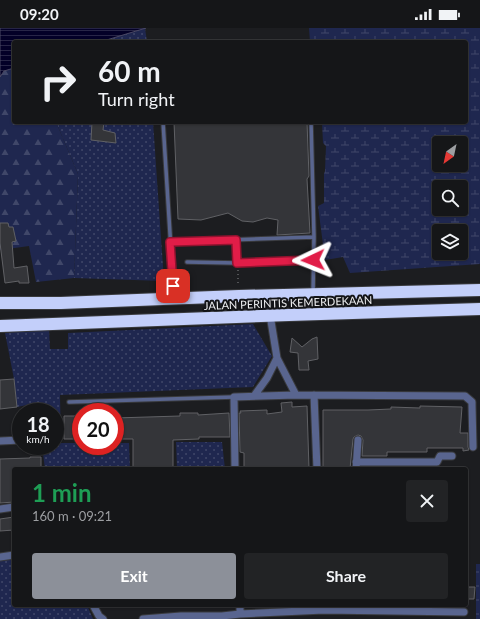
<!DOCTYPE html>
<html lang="en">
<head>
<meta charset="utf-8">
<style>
  body { margin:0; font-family:Lato,sans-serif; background:#222325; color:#f1f3f6; height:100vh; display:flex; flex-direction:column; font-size:15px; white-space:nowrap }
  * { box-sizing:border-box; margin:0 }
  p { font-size:13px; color:#9d9fa2 }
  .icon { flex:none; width:22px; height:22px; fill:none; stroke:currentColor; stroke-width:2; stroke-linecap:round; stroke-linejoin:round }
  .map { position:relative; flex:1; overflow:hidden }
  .drawer { position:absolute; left:12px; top:439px; width:456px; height:140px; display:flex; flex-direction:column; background:#151618; border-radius:4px; box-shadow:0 1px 3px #0004,0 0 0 1px #343537 }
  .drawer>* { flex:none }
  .guide { position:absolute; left:12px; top:12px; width:456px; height:84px; border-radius:4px; box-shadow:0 1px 3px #0004,0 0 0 1px #343537; background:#151618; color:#f1f3f6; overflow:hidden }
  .needle { width:26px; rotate:213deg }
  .fabs { position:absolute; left:432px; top:108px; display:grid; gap:8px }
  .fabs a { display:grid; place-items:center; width:36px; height:36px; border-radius:4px; background:#151618; box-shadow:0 1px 3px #0004,0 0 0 1px #343537; font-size:20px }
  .speed { position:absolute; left:12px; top:375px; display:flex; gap:8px; font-size:20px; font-weight:700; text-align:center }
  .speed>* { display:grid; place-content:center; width:52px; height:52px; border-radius:50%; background:#151618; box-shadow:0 1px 3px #0004,0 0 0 1px #343537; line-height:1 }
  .speed small { font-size:10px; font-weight:400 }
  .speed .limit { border:6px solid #d22; background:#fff; color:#111 }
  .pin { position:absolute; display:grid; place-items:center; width:34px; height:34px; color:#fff; margin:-17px; border-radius:8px; box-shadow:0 2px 6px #0006 }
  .me { position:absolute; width:44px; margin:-22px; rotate:268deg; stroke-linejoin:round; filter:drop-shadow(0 0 3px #0008) }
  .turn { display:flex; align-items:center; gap:14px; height:84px; padding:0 20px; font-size:18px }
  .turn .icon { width:52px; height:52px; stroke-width:2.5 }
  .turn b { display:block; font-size:28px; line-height:34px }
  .round { display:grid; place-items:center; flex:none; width:42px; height:42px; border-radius:4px; background:#222325 }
  .headline { display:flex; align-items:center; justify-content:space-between; height:68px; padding:0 20px }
  h1 { font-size:24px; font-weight:700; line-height:30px; color:#1e9e55 }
  .button { display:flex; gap:8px; margin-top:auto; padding:8px 20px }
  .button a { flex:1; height:46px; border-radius:4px; background:#8c9099; color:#fff; font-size:16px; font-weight:700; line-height:46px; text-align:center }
  .button a+a { background:#222325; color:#f1f3f6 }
  .status { display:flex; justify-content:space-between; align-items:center; height:28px; padding:0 20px; background:#151618; direction:ltr }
  .status svg { height:11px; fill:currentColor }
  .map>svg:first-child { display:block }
</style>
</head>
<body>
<div class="status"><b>09:20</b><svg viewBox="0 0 49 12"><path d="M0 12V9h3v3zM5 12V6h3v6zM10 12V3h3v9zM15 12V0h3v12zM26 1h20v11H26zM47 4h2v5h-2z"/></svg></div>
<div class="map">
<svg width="480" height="591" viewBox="0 0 480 591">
  <defs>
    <pattern id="green-dots" width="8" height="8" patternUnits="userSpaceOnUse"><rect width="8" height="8" fill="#1f274f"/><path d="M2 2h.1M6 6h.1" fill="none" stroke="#404769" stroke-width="1.8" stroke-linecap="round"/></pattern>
    <pattern id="forest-firs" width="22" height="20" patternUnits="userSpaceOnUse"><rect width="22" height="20" fill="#1f274f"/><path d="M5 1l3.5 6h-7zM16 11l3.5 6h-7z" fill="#404769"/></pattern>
    <pattern id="wetland-marsh" width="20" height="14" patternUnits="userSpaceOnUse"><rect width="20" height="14" fill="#1f274f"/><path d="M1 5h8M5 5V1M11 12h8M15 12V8" fill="none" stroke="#404769"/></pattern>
    <pattern id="water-rules" width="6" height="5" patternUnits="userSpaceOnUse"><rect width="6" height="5" fill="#030027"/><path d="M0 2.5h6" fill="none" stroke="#282647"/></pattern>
  </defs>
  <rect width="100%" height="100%" fill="#1c1d20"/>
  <!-- green -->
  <path fill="url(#green-dots)" d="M145,0l2,14h-47z
    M56,94h97l11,159 -90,-3 4,-104z
    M253,296l19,32 -19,31 -193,8 1,48h20v3h34v-3h14l1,26h-85l-3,-23h13v-34h-17l-1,-9 -20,4 -3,-28 -9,-46 44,-4 1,20h18v-16z
    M176,414h46l3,27h-48z
    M14,525v52h73l6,14h-93v-64z"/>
  <!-- forest -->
  <path fill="url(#forest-firs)" d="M14,40v54h42l22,52 -4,104 -38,4 -7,-36 -29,4v-173l4,-6z"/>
  <!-- wetland -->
  <path fill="url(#wetland-marsh)" fill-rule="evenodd" d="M309,0h171v236l-130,9 -7,-16 -18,3 -7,-54 6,-3v-29l1,-3 1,-25 -3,-3 -1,-21h-8h152v-80h-156zM439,115h22v22h-22zM439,159h22v22h-22zM439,203h22v22h-22z
    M476,536h4v55h-4z"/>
  <!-- water -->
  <path fill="url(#water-rules)" stroke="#4a4864" d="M0,0h146l-46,14h-86v26l-10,3 -4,6z"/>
  <!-- building -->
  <path fill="#343539" stroke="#606165" d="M92,94h12l-1,8 12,3 1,10 -25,-3z
    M174,94h133l2,54 -2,3 3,54 -33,2 1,-15 -11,-2 -14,4 -11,-1 -14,-8 -27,7 -23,-1z
    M0,195h8l1,4h4l3,14 -4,1 2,26 13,-2 2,17h-10v-2l-14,2 -5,-40z
    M317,309l1,22 -10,2 1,9h-10l-1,-17 -8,-1 2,-14 10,9 10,-8z
    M14,351l3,28 -17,2v-29z
    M292,374v5l15,-1 2,63h-65v-16l-4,-1 -1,-39h2l-1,-2 27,-1v4l15,-2 -1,-9z
    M420,378l42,1 -2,26h8v14l1,3 -6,1v-3h-36v4h-40v4h-25l1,-16 -2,-4 -3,-1 -4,2 -1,2 -3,30h-27v-59h45l23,-1v-2l29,1z
    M180,385h18v2l31,-2 1,24h-31v2l-26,1v27l-40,1v-29h-18v-21l65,-2z
    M64,388h17v23h-17z
    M30,429h11v12h-27v33l-14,1v-44l30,-1z
    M14,489v13l-14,1v-12z
    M467,559h8l-1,12h-7z"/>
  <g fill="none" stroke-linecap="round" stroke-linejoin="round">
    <defs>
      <path id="lane" d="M163,94l11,175
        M311,94l3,115 -1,56
        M236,212l1,23
        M170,214l144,-5
        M187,234l50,1 76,-3
        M69,374l165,-5"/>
      <path id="street" d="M270,287l7,43 19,37
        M314,367l3,74
        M254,368l13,-18 10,-20
        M0,413l21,-1
        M356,434h81l3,-6h12
        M235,441l-1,-72 62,-2 169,1 7,6v3l1,42
        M356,441l2,-29
        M0,481l14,-2
        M0,529l14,-2
        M93,577l6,11 4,3
        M240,577v9
        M143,591l38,-3h41l18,-2 84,-4 140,2"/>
      <path id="highway" d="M0,275h61l178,-7 241,-6
        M0,298l289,-11 191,-6"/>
    </defs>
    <!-- lane casing -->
    <use href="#lane" stroke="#393a3d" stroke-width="5.5"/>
    <!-- street casing -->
    <use href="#street" stroke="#393a3d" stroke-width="9"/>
    <!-- highway casing -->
    <use href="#highway" stroke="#393a3d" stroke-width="14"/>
    <!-- path -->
    <path stroke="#646568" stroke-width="1.5" stroke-dasharray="1 3" stroke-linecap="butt" d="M238,242v16"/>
    <!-- lane -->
    <use href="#lane" stroke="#59658f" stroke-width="3.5"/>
    <!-- street -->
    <use href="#street" stroke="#59658f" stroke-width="7"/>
    <!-- highway -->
    <use href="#highway" stroke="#c3cffa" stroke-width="12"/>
  </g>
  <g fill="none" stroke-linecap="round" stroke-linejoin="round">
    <defs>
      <path id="route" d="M173,258l-3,-44 66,-2 1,23 76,-3"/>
    </defs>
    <!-- route casing -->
    <use href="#route" stroke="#92132f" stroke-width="10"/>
    <!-- route -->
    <use href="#route" stroke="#e11d48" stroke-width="7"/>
  </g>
  <g text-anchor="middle" stroke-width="4" stroke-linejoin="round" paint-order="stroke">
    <!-- street labels -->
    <g font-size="11" fill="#eeeff1" stroke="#131417">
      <text transform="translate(288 275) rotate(-2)" y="4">JALAN PERINTIS KEMERDEKAAN</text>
    </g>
  </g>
</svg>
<div class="fabs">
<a><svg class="needle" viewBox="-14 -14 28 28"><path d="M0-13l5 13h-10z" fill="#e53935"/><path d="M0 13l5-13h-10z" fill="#9d9fa2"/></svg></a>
<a><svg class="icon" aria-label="search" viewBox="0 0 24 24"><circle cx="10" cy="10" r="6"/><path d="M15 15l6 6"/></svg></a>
<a><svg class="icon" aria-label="layers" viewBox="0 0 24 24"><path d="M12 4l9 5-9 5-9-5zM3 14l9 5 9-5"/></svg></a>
</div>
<div class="speed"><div>18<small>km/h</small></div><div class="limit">20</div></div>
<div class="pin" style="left:173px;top:258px;background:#d93025"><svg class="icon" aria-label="arrive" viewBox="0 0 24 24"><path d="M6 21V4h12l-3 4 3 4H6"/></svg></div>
<svg class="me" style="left:313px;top:232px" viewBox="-20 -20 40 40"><path d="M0-17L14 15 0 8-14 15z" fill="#e11d48" stroke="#fff" stroke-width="4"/></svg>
<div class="guide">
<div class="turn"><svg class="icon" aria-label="right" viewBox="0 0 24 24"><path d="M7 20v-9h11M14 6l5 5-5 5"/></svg><div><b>60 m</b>Turn right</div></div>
</div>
<section class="drawer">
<div class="headline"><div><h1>1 min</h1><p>160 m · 09:21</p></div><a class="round"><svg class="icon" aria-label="close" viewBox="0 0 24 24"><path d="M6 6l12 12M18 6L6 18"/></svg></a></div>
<div class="button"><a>Exit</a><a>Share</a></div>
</section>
</div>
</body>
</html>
